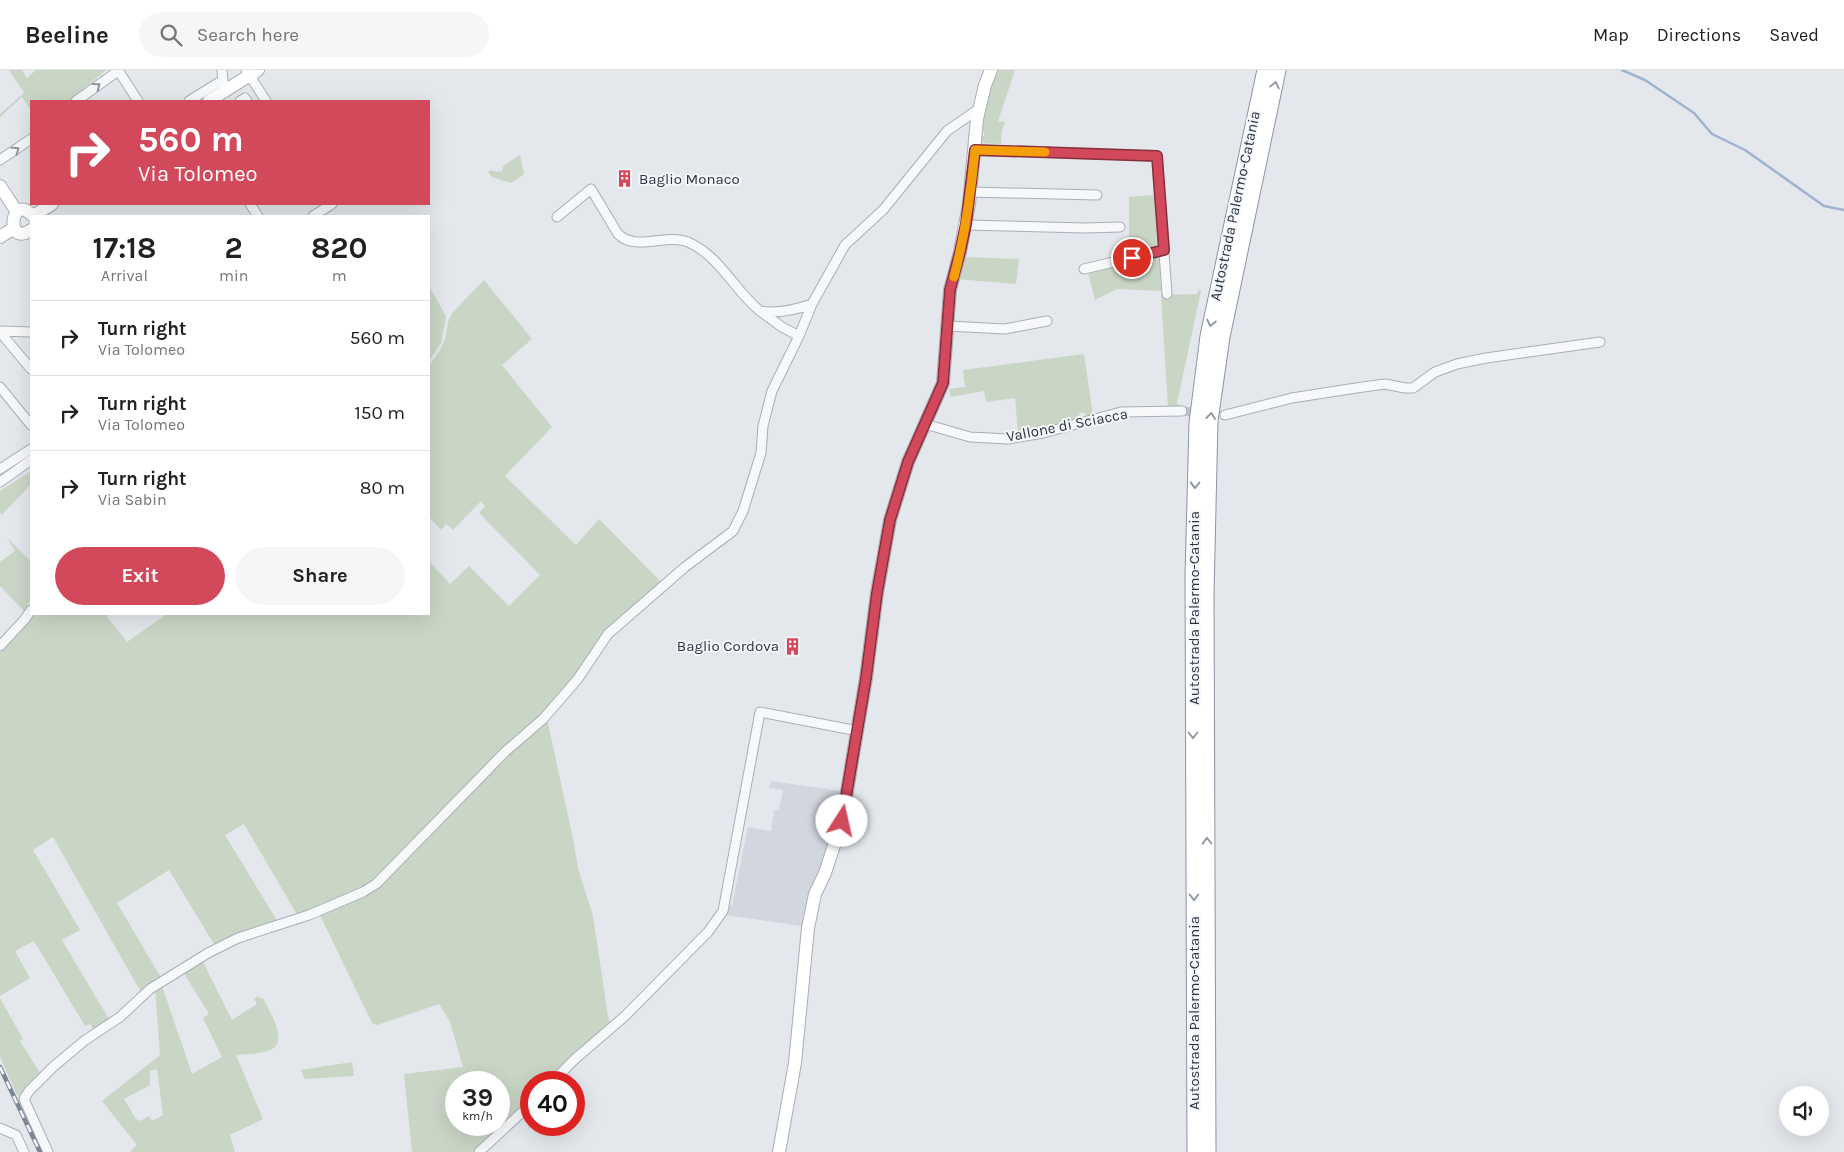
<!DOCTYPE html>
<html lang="en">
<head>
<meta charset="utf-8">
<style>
  body { margin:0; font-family:Karla,sans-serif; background:#f6f6f6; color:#202124; height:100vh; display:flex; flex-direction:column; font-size:19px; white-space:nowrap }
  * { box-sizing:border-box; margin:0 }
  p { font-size:16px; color:#757577 }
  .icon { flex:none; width:28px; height:28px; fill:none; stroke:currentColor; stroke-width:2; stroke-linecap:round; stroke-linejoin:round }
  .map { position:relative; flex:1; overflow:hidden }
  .side { position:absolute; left:30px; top:145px; width:400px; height:400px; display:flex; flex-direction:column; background:#fff; border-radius:0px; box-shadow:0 5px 20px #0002 }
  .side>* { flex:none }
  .guide { position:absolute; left:30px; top:30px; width:400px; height:105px; border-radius:0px; box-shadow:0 5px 20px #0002; background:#d1495b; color:#fff; overflow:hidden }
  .fabs { position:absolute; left:1779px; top:1016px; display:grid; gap:10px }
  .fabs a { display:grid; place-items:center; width:50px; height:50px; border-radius:50%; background:#fff; box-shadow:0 5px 20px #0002; font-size:25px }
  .speed { position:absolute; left:445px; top:1001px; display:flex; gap:10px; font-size:25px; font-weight:700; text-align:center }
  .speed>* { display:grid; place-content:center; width:65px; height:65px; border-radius:50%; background:#fff; box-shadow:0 5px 20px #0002; line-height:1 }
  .speed small { font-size:12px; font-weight:400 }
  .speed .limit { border:8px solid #d22; background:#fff; color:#111 }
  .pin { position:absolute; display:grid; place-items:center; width:42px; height:42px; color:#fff; margin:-21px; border:2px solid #fff; border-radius:50%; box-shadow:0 1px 5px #0007 }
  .me { position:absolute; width:55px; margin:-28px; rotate:10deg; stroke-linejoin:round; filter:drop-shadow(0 0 4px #0008) }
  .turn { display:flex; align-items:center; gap:18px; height:105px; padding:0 25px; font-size:22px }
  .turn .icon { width:65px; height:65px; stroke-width:2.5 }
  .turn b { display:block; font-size:35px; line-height:42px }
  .eta { display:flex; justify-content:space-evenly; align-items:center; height:85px; text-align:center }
  .eta b { font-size:30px; font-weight:700; line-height:35px }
  .primary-button { display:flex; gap:10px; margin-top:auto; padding:10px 25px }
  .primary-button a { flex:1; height:58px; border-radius:30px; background:#d1495b; color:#fff; font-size:20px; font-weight:700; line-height:58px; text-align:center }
  .primary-button a+a { background:#f6f6f6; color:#202124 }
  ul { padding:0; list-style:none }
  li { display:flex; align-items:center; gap:15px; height:75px; padding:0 25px; border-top:1px solid #e0e0e0 }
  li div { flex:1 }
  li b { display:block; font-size:19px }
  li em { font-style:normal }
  header { display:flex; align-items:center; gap:30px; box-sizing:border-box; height:70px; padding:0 25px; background:#fff; border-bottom:1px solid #e0e0e0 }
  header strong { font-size:24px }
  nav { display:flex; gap:28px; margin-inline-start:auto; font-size:18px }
  .search { width:350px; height:45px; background:#f6f6f6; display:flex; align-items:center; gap:12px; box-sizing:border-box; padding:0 18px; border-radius:28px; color:#757577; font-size:19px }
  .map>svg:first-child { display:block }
</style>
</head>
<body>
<header>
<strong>Beeline</strong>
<div class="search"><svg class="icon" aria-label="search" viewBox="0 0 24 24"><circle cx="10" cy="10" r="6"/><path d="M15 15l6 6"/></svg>Search here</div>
<nav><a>Map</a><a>Directions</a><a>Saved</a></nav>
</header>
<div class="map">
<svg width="1844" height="1082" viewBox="0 0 1844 1082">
  <rect width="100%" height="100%" fill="#e4e7ec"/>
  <!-- built -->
  <path fill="#d2d6de" d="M771,711l69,10 -3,27 -36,108 -75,-11 1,-9 5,-1 16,-78 23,4 3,-21h5l4,-20 -14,-2z"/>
  <!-- green -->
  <path fill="#c9d6c5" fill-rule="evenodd" d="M9,0h13l5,8 9,-8h70l-37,31h-38v10l-9,-14 -22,20v-3l24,-21z
    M994,0h21l-17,51 7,1 -3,9 -1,13 -23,-1 2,-7h4v-5h-3z
    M520,85l4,19 -13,9 -19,-6 -4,-5 3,-2 5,2 6,-1 1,-5z
    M1154,125l3,51 -26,6 -3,-15 1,-1v-39z
    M1159,186l2,35 -44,-2 -22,11 -7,-28z
    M963,187l56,2 -3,25 -59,-5z
    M484,210l48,59 -30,26 50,62 -47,49 71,69 23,-26 65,66 -56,49 -61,85 27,124 4,25 15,48 15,100 3,13 -59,53h-21v22l-52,48h-67l-8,-78 59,-7 -13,-45 -11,-18 -62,21 -5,-2 -54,-112 -19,7 -55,-94 -19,11 54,89 -62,25 -48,-79 -52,33 46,78 -2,2 31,91 30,-17 -19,-39 6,-4 -27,-44 19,-12 31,62 25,-16 -3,-5 4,-3 2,3 3,-1c6,13 29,47 4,53 -10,3 -21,3 -31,4l27,64 -33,16 5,17h-105l7,-7 -35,-44 58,-46 -5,-68 -12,9 -90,-159 -20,13 47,80 -18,10 48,81 -16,10 -4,-7 -5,2 -51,-85 -19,10 15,27 -30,18v-344l35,-38h70l22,28 40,-28h262v-53l21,23 19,-18 40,40 31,-31 -61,-62 6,-7 -4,-4 7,-8 -35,36 -7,-6 -5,6 -12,-13v-151l11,-16 5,-11 4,-20 4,-7zM157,999l6,46 -11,6 -3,-5 -8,5 -5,-2 -12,-20 26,-14v-14zM456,1012h43v43h-43z
    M429,216l17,30 -5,27 -12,18z
    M1199,220l2,1 -24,112 6,5 -15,-1 -7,-112 36,-1z
    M1084,284l9,61 -7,2 -1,-4h-5l-2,5 -21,8 -39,7 -3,-35 -29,4 -2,-11 -33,6 -2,-8 16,-2 -2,-17z
    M31,401v13l-29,31 -2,-3v-21z
    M7,468l24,23v38l-7,12 -24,-25v-24l15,-11z
    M0,928l23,41 -3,2 20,32 -22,24 -18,-40z
    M352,992l2,14 -49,3 -4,-9z"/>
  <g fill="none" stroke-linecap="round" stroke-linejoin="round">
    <!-- stream -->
    <path stroke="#9fb4cc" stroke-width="2.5" d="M1622,0l23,10 49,33 18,21 33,16 79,56 20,4"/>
    <!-- street-tunnel -->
    <path stroke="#bfc3cb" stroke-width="9" stroke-dasharray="9 4.5" stroke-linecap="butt" d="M1182,341l43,4"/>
    <defs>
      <path id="street" d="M118,0l20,31
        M222,0l1,12 3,4
        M246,0l20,31
        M76,31l42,-30
        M189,31l29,-18 5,-1
        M240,31l5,-3 2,3
        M975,80l182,6 10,138
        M0,90l31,-21
        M970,122l127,3
        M250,134l8,12
        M313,146l19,-12
        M557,147l34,-28 27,45c18,18 48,-1 70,8 32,14 46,48 72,69
        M965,155l120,3 35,-1
        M1084,199l80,-19
        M947,256l58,3 42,-8
        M0,261l31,1
        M0,262l31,37
        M799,266l-17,-9 -22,-16c18,3 35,-1 52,-7
        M0,317l31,38
        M1225,345l67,-17 64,-10 29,-4 20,4h8l22,-16 22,-8 29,-6 114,-16
        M925,354l45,13 38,2 35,-6 78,-21 61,-1
        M0,399l31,-20
        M0,412l31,-22
        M0,576l25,-27 6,-9
        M552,1012l23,-23 50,-43 83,-84 15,-21 37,-199 98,19
        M0,1058l16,7 8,17
        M48,1082l-24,-53 5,-8 24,-24 31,-26 36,-24 30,-28 58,-36 30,-15 71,-23 54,-23 13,-8 129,-132 38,-33 34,-39 31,-46 77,-67 48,-36 10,-20 18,-58 2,-27 9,-35 27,-55 13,-32 33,-59 38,-35 64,-79 33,-23
        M479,1082l52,-48"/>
      <path id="secondary" d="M209,31l49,-31
        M0,116l17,26
        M33,146l19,-12
        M31,160c-27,18 -20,-39 2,-14
        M0,167l14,-9
        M779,1082l16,-89 13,-135 7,-34 10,-21 17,-52 24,-143 11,-85 13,-73 18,-58 35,-79 7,-93 10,-38 9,-48 8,-85 8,-34 6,-15"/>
      <path id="highway" d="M1195,1082l-2,-575 4,-154 11,-87 57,-266
        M1208,1082l-2,-559 4,-172 12,-84 56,-267"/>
    </defs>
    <!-- street casing -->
    <use href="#street" stroke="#a9aeb7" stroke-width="11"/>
    <!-- secondary casing -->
    <use href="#secondary" stroke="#a9aeb7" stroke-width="14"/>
    <!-- highway casing -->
    <use href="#highway" stroke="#8b94a3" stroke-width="17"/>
    <!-- street -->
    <use href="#street" stroke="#f7f8fa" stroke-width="9"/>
    <!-- secondary -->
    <use href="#secondary" stroke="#fff" stroke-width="12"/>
    <!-- highway -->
    <use href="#highway" stroke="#fff" stroke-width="15"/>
    <defs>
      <path id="rail" d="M0,997l40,85"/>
    </defs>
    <!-- rail casing -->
    <use href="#rail" stroke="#7d8696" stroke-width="4.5"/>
    <!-- rail -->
    <use href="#rail" stroke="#f4f6f9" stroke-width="2.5" stroke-dasharray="8" stroke-linecap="butt"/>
  </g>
  <!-- one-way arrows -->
  <defs><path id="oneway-chevron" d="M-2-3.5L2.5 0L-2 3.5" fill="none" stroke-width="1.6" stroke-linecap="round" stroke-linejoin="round" transform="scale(1.25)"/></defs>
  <g stroke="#959aa2">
    <use href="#oneway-chevron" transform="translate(1275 15) rotate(-78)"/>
    <use href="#oneway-chevron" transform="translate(1211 253) rotate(102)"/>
    <use href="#oneway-chevron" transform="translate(1211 346) rotate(-83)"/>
    <use href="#oneway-chevron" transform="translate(1195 415) rotate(91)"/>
    <use href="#oneway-chevron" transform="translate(1193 665) rotate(90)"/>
    <use href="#oneway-chevron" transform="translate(1207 771) rotate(-91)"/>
    <use href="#oneway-chevron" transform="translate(1194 827) rotate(90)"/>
  </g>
  <g stroke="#9196a0">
    <use href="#oneway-chevron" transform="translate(97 16) rotate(-36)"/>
    <use href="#oneway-chevron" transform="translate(16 80) rotate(-34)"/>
  </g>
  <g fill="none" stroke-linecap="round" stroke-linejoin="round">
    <defs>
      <path id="route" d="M842,751l24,-143 11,-85 13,-73 18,-58 35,-79 7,-93 10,-38 6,-28 9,-74 182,6 7,94 -32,8"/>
    </defs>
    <!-- route casing -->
    <use href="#route" stroke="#882f3b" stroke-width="12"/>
    <!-- route -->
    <use href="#route" stroke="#d1495b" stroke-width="9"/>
    <!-- slow -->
    <path stroke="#f59e0b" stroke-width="9" d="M954,207c11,-42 17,-84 21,-127l70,2"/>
  </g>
  <!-- icons -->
  <defs>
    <symbol id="building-bare" viewBox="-9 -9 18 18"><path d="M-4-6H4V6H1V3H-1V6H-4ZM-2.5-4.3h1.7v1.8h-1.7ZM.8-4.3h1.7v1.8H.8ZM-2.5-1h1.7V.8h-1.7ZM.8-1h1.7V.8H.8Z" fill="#d1495b" stroke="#f4f6f9" stroke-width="2.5" paint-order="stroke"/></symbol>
  </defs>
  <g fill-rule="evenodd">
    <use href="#building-bare" x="612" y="96" width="25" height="25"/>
    <use href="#building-bare" x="780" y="564" width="25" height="25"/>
  </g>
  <g text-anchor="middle" stroke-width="4" stroke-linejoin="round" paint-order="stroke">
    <!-- poi labels -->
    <g font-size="15" fill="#2b3445" stroke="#f4f6f9" text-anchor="start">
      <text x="639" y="114">Baglio Monaco</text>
      <text x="779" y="581" text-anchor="end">Baglio Cordova</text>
    </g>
    <!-- street labels -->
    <g font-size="15" fill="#2b3445" stroke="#f4f6f9">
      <text transform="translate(1235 136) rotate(-78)" y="5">Autostrada Palermo-Catania</text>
      <text transform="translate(1067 355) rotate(-11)" y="5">Vallone di Sciacca</text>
      <text transform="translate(1194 538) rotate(-90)" y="5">Autostrada Palermo-Catania</text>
      <text transform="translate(1194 943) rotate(-90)" y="5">Autostrada Palermo-Catania</text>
    </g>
  </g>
</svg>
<div class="fabs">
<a><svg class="icon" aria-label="sound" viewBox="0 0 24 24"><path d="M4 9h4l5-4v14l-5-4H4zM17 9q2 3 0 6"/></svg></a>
</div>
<div class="speed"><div>39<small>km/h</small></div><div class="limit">40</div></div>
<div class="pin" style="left:1132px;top:188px;background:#d93025"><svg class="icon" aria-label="arrive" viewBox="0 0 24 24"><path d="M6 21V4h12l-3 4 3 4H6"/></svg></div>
<svg class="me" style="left:842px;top:751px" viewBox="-20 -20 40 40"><circle r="19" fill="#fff"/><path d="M0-13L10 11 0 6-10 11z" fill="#d1495b"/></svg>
<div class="guide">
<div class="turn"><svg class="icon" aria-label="right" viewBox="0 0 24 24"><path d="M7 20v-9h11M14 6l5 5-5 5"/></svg><div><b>560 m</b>Via Tolomeo</div></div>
</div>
<section class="side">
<div class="eta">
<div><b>17:18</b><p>Arrival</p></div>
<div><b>2</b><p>min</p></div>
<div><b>820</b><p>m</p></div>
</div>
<ul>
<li><svg class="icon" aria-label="right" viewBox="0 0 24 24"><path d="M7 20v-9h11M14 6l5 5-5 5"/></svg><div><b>Turn right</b><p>Via Tolomeo</p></div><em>560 m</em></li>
<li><svg class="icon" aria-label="right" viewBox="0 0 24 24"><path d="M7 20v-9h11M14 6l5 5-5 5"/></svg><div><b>Turn right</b><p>Via Tolomeo</p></div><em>150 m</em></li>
<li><svg class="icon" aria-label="right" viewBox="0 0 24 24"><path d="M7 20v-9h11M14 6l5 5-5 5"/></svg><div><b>Turn right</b><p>Via Sabin</p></div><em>80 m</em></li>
</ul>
<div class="primary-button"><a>Exit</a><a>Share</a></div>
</section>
</div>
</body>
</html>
